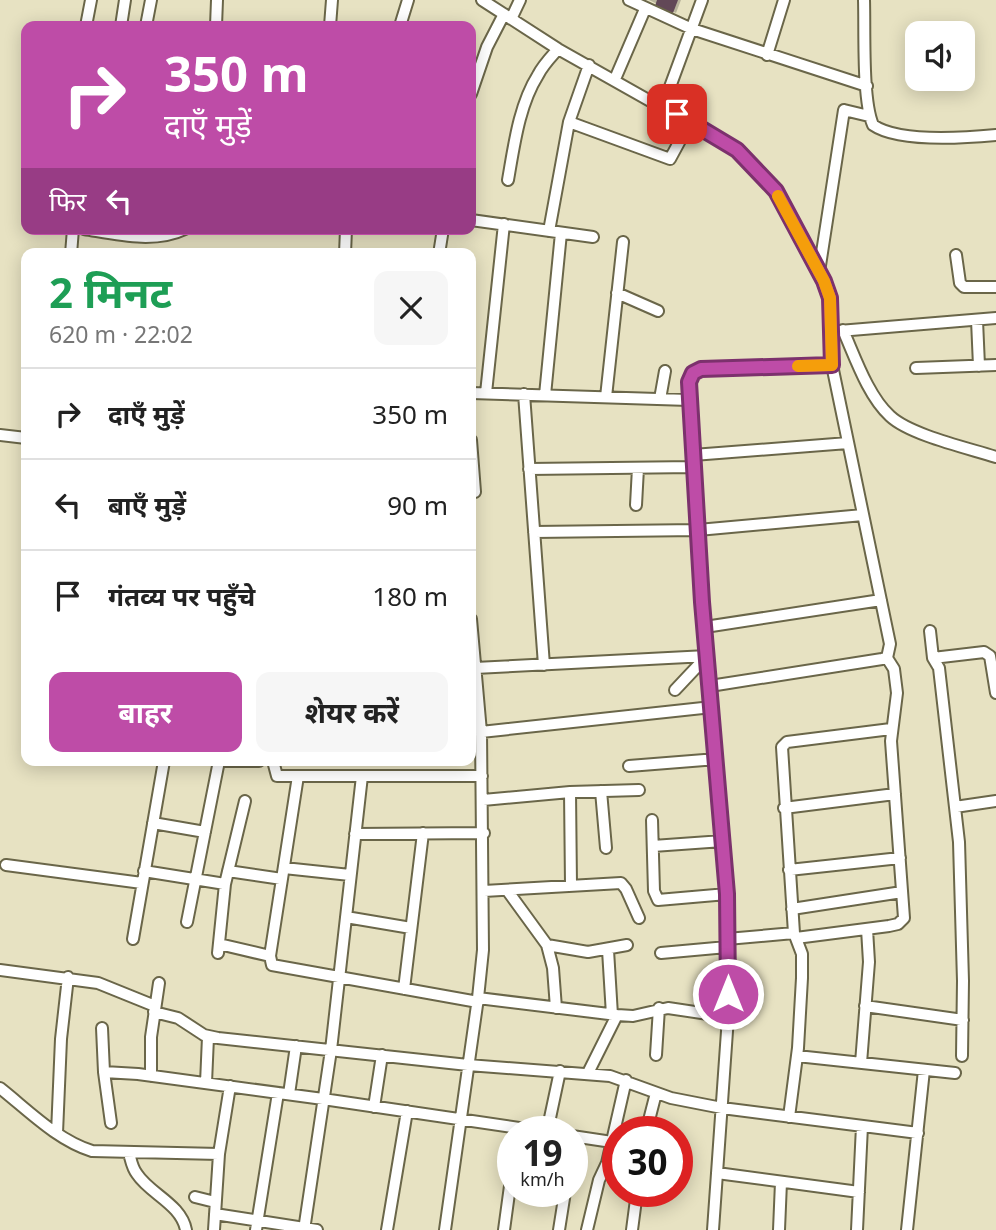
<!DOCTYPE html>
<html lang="hi">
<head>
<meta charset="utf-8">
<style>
  body { margin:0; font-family:"Noto Sans","Noto Sans Devanagari",sans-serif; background:#f6f6f6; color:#222; height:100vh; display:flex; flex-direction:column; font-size:26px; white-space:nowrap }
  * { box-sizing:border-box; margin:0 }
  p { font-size:23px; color:#767676 }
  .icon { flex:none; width:38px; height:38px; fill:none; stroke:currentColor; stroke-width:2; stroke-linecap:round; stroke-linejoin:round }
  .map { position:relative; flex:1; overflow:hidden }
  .side { position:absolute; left:21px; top:248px; width:455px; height:518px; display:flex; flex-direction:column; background:#fff; border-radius:14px; box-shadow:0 4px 18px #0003 }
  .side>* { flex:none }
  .hud { position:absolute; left:21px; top:21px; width:455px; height:214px; border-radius:14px; box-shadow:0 4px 18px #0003; background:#be4ca7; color:#fff; overflow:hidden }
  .buttons { position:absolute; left:905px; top:21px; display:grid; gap:14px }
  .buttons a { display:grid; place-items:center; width:70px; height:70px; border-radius:14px; background:#fff; box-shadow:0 4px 18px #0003; font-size:35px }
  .speed { position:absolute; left:497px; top:1116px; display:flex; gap:14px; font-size:35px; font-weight:700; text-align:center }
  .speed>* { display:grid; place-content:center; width:91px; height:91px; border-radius:50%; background:#fff; box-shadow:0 4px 18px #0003; line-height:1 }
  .speed small { font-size:18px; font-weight:400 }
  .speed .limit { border:10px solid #d22; background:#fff; color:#111 }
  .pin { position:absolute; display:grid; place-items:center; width:60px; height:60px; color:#fff; margin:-30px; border-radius:14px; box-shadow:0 4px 10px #0006 }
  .me { position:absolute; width:77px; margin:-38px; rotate:0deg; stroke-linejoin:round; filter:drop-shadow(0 0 5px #0008) }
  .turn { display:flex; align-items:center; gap:24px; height:147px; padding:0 28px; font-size:32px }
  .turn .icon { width:91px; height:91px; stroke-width:2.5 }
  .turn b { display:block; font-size:49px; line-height:60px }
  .then { display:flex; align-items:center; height:66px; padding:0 28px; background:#0003; gap:14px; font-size:26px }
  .round { display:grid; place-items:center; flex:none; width:74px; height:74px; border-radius:14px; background:#f6f6f6 }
  .head { display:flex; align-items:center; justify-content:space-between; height:119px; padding:0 28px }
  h1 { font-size:42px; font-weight:700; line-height:52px; color:#1e9e55 }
  .primary-button { display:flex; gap:14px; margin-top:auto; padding:14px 28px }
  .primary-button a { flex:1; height:80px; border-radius:14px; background:#be4ca7; color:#fff; font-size:28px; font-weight:700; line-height:80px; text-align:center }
  .primary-button a+a { background:#f6f6f6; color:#222 }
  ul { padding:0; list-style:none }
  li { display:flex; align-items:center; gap:21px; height:91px; padding:0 28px; border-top:2px solid #e0e0e0 }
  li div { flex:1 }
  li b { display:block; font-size:26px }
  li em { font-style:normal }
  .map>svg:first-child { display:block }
</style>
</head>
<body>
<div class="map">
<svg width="996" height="1230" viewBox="0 0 996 1230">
  <rect width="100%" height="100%" fill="#e7e2c2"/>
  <!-- shadow -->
  <path fill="#0003" d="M649,0h32l-5,13z
    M471,735l5,2 2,22h-7z"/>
  <!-- building -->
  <path fill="#624857" d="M657,0h21l-5,13 -18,-7z"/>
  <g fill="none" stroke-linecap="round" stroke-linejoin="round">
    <defs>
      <path id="minor" d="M482,0l76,49 179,101 39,41 48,90 6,17 2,67 58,279 -3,14 -5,1 -172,27
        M629,0l63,29 175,57
        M864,0c1,30 -2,100 9,125 26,18 91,13 123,10
        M511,19l9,-19
        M86,26l5,-26
        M121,26l4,-26
        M146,26l5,-26
        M216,26l1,-26
        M330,26l2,-26
        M400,26l8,-26
        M767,55l17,-55
        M615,79l30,-70
        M471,94l16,-47 17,-33
        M663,106l39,-106
        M569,122l101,37 20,-37
        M508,180c6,-34 11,-75 30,-105 5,-10 13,-18 20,-26
        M471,220l122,17
        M84,229c31,5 70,15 101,0
        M549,231l20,-109 20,-57
        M71,254l2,-25
        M345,254l1,-25
        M439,254l4,-25
        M956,255l4,28 4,4h32
        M819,272l25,-162 25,6
        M617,293l41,18
        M977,320l2,46
        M843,330c12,27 25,66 47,86 20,19 78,32 106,41
        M839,331l157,-13
        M916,368l80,-3
        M471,393l218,7
        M486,393l18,-169
        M524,394l20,271
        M545,395l16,-162
        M606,397l17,-155
        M660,399l5,-28
        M0,435l26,3
        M471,440l4,52
        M693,455l155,-12
        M529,469l165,-2
        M636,505l2,-37
        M534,532l164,-2 165,-15
        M705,627l176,-27
        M930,631l3,27 6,10 20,174 4,139 -1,75
        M933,658l51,-6 6,4 6,37
        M475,668l232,-12
        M675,690l32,-34
        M481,732l231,-25
        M219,761h40
        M273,761l4,15h205
        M629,766l88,-7
        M298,776l-28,180 2,9 206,37
        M601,791l5,57
        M570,792l1,93
        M483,800l87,-8 69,-2
        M955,807l41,-6
        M784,808l111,-14
        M652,820l2,71 4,9 69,-6
        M153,823l52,9
        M355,834l129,-1
        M653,846l70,-5
        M6,865l136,18
        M284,868l66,7
        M789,870l111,-12
        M144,871l81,13
        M228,871l54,8
        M507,890l40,55 6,23 3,40
        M484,891l137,-8 5,6 13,29
        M792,909l110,-17
        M346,917l65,11
        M187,922l32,-161
        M796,938l93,-12 9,-2 6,-6 -13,-177 6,-48 -3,-24 -7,-11
        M133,939l31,-178
        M727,939l67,-6
        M219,944l51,12
        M547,945l41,7 39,-7
        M608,950l4,65
        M218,953l7,-69 20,-83
        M661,953l66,-6
        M0,970l98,13 57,23
        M404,989l19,-156
        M478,998l139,17 16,1 35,-8 60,9
        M865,1006l98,14
        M154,1012l24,6 26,17 14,3 250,27 142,11 61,22 51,10 196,25
        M102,1028l2,44 7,51
        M204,1035l4,2 -2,46
        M656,1055l3,-47
        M797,1056l158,17
        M861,1063l8,-101 -2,-33
        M104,1072l34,2 185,25 223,33
        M588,1073l29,-58
        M151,1076v-39l8,-54
        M0,1088c29,23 57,52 92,63l127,3
        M289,1094l7,-48
        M374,1107l8,-52
        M789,1117l9,-69 4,-70v-24l-8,-21 -12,-186 5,-5 104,-13
        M547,1132l13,-61
        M646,1132l10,-39
        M57,1133l4,-94 7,-62
        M572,1136l40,6
        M129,1153c2,7 3,15 8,21 13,20 44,30 49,56
        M717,1173l142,19
        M195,1197l20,5
        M215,1214l102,16
        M214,1230l5,-76 11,-68
        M256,1230l22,-137
        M304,1230l27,-180 31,-274
        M387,1230l20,-119
        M445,1230l33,-232 5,-48 -2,-218 -10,-113
        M504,1230l9,-66
        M559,1230l6,-38
        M587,1230l12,-50 8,-17 19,-83
        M632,1230l5,-38
        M713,1230l15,-213 -1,-123 -25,-292 -13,-220 4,-9 8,-5 131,-3
        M779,1230l2,-48
        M857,1230l5,-104
        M907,1230l17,-160"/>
    </defs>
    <!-- minor casing -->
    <use href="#minor" stroke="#6a6649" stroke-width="14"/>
    <!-- minor -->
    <use href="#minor" stroke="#fff" stroke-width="10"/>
  </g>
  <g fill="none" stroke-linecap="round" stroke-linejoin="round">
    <defs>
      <path id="route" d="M677,114l60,36 39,41 48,90 6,17 2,67 -131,4 -8,4 -4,9 13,220 25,292 1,100"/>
    </defs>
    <!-- route casing -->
    <use href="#route" stroke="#7c316d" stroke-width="18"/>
    <!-- route -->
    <use href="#route" stroke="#be4ca7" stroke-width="12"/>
    <!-- slow -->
    <path stroke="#f59e0b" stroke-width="12" d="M778,196l46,85 6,17 2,67 -34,1"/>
  </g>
</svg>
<div class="buttons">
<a><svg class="icon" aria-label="sound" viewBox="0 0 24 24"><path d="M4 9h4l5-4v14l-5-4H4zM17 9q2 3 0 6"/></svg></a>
</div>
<div class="speed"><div>19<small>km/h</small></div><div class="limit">30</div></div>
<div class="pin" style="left:677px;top:114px;background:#d93025"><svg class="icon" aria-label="arrive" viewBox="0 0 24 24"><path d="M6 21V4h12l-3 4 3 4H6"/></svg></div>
<svg class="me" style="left:728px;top:994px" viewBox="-20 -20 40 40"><circle r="17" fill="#be4ca7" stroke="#fff" stroke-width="3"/><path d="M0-11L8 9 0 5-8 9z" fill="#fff"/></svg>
<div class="hud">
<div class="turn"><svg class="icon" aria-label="right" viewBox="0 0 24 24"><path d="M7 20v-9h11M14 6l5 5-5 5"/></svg><div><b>350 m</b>दाएँ मुड़ें</div></div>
<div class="then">फिर<svg class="icon" aria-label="left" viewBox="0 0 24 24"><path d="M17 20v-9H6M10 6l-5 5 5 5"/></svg></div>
</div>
<section class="side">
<div class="head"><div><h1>2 मिनट</h1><p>620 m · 22:02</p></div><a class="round"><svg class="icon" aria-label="close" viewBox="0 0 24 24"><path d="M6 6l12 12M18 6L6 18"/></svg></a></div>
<ul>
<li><svg class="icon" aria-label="right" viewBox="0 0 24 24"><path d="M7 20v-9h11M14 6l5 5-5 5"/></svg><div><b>दाएँ मुड़ें</b></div><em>350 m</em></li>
<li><svg class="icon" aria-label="left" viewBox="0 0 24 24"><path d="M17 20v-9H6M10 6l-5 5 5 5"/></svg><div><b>बाएँ मुड़ें</b></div><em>90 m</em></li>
<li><svg class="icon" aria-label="arrive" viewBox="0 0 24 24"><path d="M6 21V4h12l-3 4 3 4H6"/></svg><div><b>गंतव्य पर पहुँचे</b></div><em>180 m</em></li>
</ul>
<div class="primary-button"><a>बाहर</a><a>शेयर करें</a></div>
</section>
</div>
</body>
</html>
